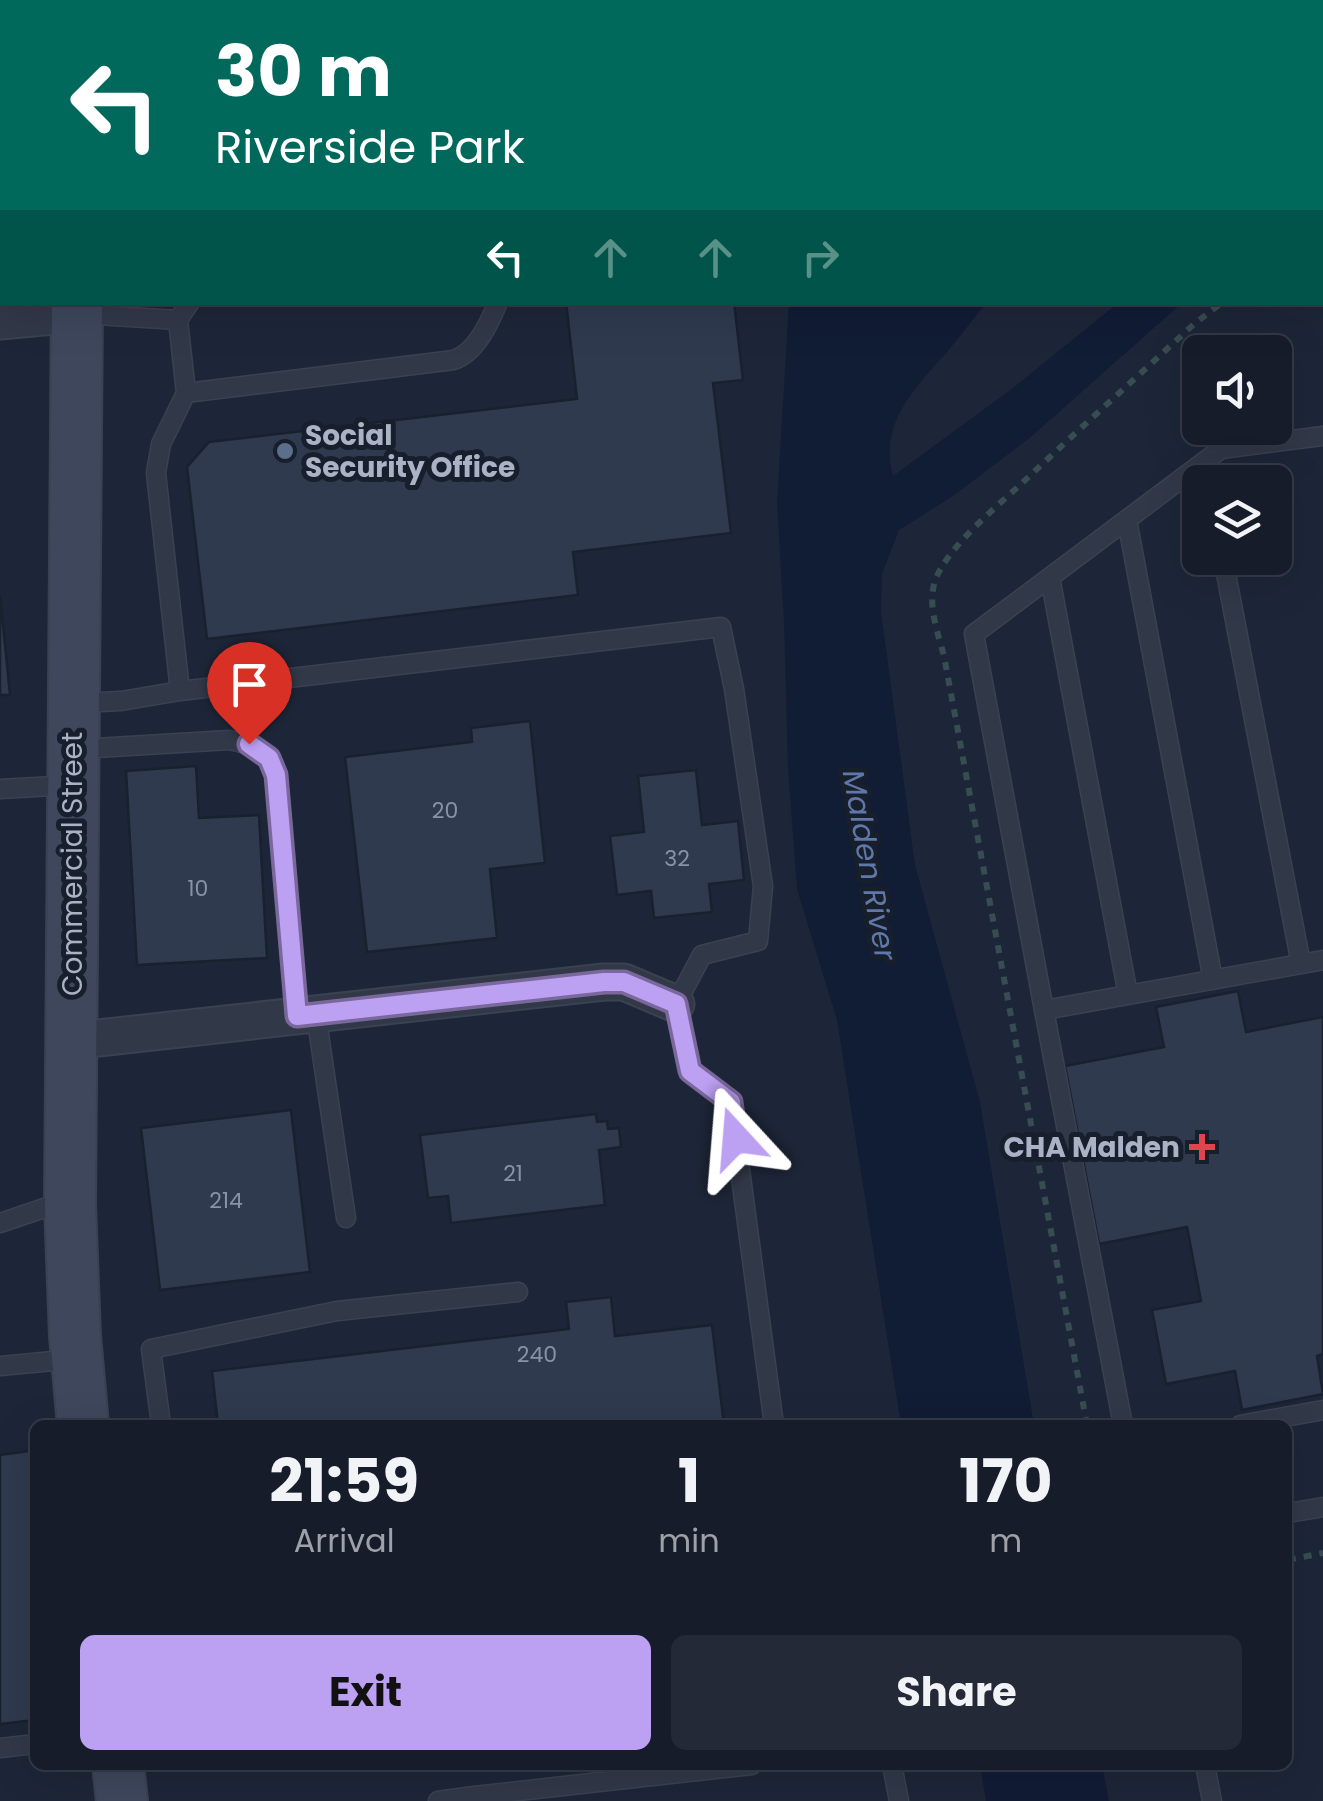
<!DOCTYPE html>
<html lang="en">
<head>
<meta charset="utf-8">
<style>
  body { margin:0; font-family:Poppins,sans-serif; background:#232936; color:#f1f3f6; height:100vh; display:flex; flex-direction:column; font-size:38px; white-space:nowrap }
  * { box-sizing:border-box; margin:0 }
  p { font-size:32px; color:#9ea1a8 }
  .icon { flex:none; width:55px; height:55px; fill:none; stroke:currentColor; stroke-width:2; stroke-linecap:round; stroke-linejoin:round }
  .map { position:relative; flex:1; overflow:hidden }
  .drawer { position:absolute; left:30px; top:1420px; width:1262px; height:350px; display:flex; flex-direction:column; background:#161c2a; border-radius:15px; box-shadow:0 10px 40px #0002,0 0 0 2px #353a47 }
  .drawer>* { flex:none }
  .guide { position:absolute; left:0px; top:0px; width:1325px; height:305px; box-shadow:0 10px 40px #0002,0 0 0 2px #353a47; background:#00695c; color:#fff; overflow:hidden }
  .fabs { position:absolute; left:1182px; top:335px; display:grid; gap:20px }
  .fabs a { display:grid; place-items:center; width:110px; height:110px; border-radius:15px; background:#161c2a; box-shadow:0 10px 40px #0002,0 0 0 2px #353a47; font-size:50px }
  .pin { position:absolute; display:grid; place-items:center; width:85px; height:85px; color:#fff; margin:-102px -42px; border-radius:50% 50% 50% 0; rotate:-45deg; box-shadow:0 0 10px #0007 }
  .pin .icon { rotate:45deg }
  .me { position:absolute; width:110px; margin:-55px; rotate:341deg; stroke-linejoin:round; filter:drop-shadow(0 0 8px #0008) }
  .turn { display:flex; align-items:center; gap:35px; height:210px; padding:0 50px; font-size:45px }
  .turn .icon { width:130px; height:130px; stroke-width:2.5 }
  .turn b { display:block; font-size:70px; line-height:85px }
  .lanes { display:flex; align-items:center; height:95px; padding:0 50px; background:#0003; justify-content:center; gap:50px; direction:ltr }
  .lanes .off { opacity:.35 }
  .eta { display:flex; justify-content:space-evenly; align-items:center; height:170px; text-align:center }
  .eta b { font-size:60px; font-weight:700; line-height:70px }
  .cta { display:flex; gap:20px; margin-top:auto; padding:20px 50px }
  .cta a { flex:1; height:115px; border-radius:15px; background:#bca0f2; color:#111; font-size:40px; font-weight:700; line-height:115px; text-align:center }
  .cta a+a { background:#232936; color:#f1f3f6 }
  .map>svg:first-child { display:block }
</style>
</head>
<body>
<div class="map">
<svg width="1323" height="1801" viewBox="0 0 1323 1801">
  <rect width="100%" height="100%" fill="#1d2638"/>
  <!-- water -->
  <path fill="#111c35" d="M789,303h197c-13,16 -26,34 -40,50 -32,37 -67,69 -53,123l120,-88 105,-85h64l-150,133 -79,60 -54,34 -17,44 -1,37 34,254 65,237 54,323h-133l-64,-405 -40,-131 -9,-121 -4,-146 -7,-119z
    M980,1765h122l7,36h-123z"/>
  <!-- building -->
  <path fill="#2f3a4f" stroke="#19202e" stroke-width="2.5" d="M317,0h146l-1,2h-130z
    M566,302h168l9,78 -30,3 18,150 -158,19 5,43 -371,44 -20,-172 22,-25 368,-43z
    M0,595l10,100h-10z
    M530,721l15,142 -55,6 7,69 -130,14 -22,-195 127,-15 -1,-14z
    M196,766l3,52 60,-3 8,143 -130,7 -11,-194z
    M696,770l6,55 36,-4 6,59 -35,4 3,28 -58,6 -3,-27 -34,4 -7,-59 34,-4 -6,-56z
    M1238,991l8,41 77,-15v337l-6,2 6,38 -81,16 -7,-39 -69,13 -14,-74 49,-9 -14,-74 -88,17 -34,-178 99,-19 -8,-40z
    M291,1110l19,162 -150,18 -19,-162z
    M596,1114l1,8 10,-1 1,8 11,-1 2,19 -22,3 6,55 -154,18 -3,-27 -20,2 -8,-63z
    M611,1297l4,39 97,-11 12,100h-506l-6,-54 357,-42 -3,-27z
    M29,1451l6,47v222l-35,4v-269z"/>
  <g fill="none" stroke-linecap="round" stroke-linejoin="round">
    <defs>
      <path id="lane" d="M710,0l1,2
        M1021,0v2
        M1322,12h1
        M0,184l2,1
        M190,302l-12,18 8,73 268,-33c22,-8 35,-36 44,-58
        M79,314l99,6
        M1323,436l-102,13 -247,185 70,376 279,-50
        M1127,520l86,460
        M1223,558l78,406
        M1050,577l78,418
        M180,691l-24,-218 5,-29 25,-51
        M79,703l42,-2 59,-10 541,-64 13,62 29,197 -5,55 -56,14 -26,49 14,67 41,31 43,323
        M79,749l150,-9c26,5 36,11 48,35l20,242
        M0,789l72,-4
        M1044,1010l79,415
        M316,1014l30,204
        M0,1223l65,-22
        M0,1366l74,-7
        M161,1425l-10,-76 186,-38 181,-19
        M1240,1425l83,-15
        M1288,1513l35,-6
        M0,1748l35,-4
        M892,1765l7,36
        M1205,1765l7,36
        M474,1796l278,-31
        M438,1801l36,-5 1,5"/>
      <path id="street" d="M0,321l76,-7
        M71,1041l533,-59h20l52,22"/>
      <path id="secondary" d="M1298,0v2
        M99,2v-2
        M1322,271l1,6
        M77,302l-7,903 5,131 8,89
        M118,1765l4,36"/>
    </defs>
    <!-- lane casing -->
    <use href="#lane" stroke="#3a4251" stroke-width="21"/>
    <!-- street casing -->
    <use href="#street" stroke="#3a4251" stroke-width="39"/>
    <!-- secondary casing -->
    <use href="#secondary" stroke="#3a4251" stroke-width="54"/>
    <!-- path -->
    <path stroke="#384d51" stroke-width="6" stroke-dasharray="8 8" stroke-linecap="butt" d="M1087,1425l-143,-769c-6,-23 -17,-51 -9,-75 11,-32 60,-73 85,-96 57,-54 116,-107 174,-161l29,-22
      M1288,1560l35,-7"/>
    <!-- lane -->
    <use href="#lane" stroke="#313848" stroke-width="18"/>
    <!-- street -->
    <use href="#street" stroke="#313848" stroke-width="35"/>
    <!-- secondary -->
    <use href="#secondary" stroke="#3e475c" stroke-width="50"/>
  </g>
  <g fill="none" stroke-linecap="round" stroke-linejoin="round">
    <defs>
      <path id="route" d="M249,744l20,14 7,17 21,241 307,-34h20l52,22 14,67 41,31 5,36"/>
    </defs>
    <!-- route casing -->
    <use href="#route" stroke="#7a689d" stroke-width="25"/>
    <!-- route -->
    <use href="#route" stroke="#bca0f2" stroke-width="18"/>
  </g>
  <!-- markers -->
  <circle fill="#5c6f8a" stroke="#171e2c" stroke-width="4" cx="285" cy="451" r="10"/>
  <path fill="#e0444e" stroke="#171e2c" stroke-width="4" d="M1197 1132h10v10h10v10h-10v10h-10v-10h-10v-10h10z"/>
  <g text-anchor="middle" stroke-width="10" stroke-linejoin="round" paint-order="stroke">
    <!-- number labels -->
    <g font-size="22" fill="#8992a6">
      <text x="445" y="818">20</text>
      <text x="677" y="866">32</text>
      <text x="198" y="896">10</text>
      <text x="513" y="1181">21</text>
      <text x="226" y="1208">214</text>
      <text x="537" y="1362">240</text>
    </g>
    <!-- poi labels -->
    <g font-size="28" font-weight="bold" fill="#aab2c6" stroke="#171e2c" text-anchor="start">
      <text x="305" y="445">Social<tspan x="305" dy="32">Security Office</tspan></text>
      <text x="1180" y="1157" text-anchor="end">CHA Malden</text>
    </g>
    <!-- street labels -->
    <g font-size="28" fill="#aab2c6" stroke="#171e2c">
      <text transform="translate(72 864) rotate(-90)" y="10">Commercial Street</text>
    </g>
    <!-- water labels -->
    <g font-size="30" font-style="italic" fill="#5f78a9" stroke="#171e2c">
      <text transform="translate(869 865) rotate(80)" y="10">Malden River</text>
    </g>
  </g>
</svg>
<div class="fabs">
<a><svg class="icon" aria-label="sound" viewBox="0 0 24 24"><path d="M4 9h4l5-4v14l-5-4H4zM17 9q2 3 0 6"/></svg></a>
<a><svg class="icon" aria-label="layers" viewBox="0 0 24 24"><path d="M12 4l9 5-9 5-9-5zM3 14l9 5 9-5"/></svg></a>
</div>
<div class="pin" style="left:249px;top:744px;background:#d93025"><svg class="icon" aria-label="arrive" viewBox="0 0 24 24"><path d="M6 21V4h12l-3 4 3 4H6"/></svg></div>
<svg class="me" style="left:736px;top:1138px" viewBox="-20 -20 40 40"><path d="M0-17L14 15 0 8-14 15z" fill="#bca0f2" stroke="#fff" stroke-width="4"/></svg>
<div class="guide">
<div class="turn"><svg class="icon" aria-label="left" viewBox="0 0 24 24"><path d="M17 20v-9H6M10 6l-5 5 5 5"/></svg><div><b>30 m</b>Riverside Park</div></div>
<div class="lanes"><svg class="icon" aria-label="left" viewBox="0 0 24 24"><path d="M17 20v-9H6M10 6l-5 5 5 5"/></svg><svg class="icon off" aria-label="ahead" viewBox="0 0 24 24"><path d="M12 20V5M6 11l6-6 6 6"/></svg><svg class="icon off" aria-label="ahead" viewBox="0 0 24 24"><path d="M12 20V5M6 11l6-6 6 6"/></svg><svg class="icon off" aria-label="right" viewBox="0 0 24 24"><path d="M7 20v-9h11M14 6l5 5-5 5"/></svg></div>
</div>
<section class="drawer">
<div class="eta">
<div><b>21:59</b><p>Arrival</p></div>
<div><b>1</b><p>min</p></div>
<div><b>170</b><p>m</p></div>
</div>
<div class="cta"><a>Exit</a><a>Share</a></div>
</section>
</div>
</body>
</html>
